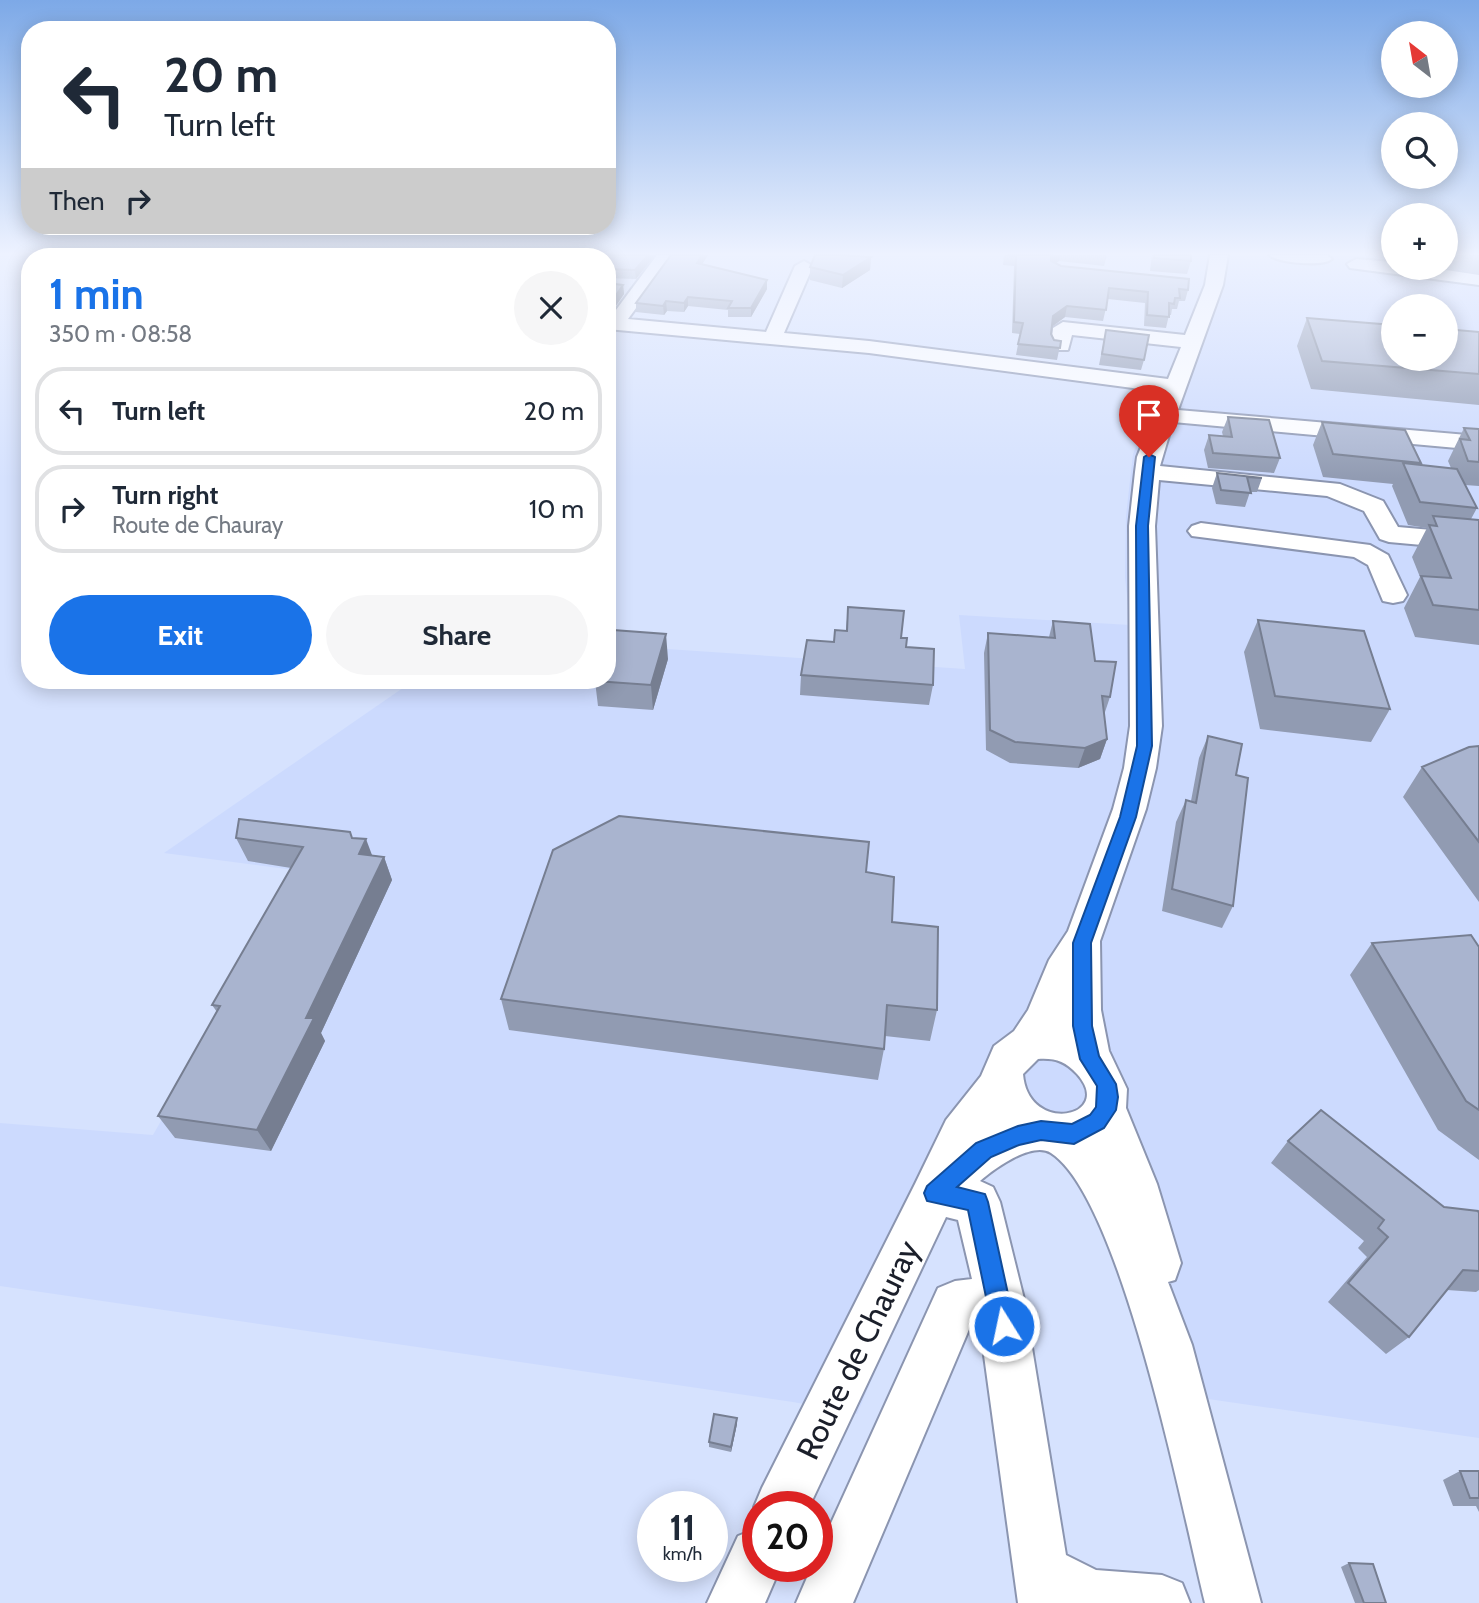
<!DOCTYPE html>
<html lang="en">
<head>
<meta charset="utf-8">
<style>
  body { margin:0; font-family:Cabin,sans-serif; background:#f6f6f7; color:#1f2937; height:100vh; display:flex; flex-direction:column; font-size:26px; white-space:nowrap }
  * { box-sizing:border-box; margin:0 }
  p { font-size:23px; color:#747a83 }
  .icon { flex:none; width:38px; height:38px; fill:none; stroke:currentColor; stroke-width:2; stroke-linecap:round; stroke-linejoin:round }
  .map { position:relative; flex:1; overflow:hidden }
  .side { position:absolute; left:21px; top:248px; width:595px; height:441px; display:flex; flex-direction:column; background:#fff; border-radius:28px; box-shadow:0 4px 18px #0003 }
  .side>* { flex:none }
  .guide { position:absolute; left:21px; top:21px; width:595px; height:214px; border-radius:28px; box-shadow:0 4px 18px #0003; background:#fff; color:#1f2937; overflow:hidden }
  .needle { width:46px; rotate:329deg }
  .fabs { position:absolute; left:1381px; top:21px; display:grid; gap:14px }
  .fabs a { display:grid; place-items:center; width:77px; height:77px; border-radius:50%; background:#fff; box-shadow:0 4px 18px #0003; font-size:35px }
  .speed { position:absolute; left:637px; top:1491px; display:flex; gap:14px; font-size:35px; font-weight:700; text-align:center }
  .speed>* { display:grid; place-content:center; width:91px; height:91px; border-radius:50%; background:#fff; box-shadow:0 4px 18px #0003; line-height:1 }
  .speed small { font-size:18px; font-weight:400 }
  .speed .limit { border:10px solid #d22; background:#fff; color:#111 }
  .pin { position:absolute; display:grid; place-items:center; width:60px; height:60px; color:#fff; margin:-72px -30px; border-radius:50% 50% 50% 0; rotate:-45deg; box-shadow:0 0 7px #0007 }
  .pin .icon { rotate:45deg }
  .me { position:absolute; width:77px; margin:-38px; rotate:350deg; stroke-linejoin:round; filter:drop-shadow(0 0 5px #0008) }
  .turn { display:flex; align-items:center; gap:24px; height:147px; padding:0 28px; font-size:32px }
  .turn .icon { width:91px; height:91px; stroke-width:2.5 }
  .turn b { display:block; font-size:49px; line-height:60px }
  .then { display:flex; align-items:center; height:66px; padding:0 28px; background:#0003; gap:14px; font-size:26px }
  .round { display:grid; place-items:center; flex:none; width:74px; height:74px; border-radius:37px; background:#f6f6f7 }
  .headline { display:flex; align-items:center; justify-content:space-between; height:119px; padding:0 28px }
  h1 { font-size:42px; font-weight:700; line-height:52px; color:#1a73e8 }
  .action { display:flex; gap:14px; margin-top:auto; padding:14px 28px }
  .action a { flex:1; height:80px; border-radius:42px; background:#1a73e8; color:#fff; font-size:28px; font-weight:700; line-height:80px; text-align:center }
  .action a+a { background:#f6f6f7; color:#1f2937 }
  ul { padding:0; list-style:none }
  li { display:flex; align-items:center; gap:21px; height:88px; margin:0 14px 10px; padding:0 14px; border:4px solid #e0e1e3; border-radius:28px }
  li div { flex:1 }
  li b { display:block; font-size:26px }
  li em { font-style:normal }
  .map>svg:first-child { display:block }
</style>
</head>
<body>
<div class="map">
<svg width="1479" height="1603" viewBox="0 0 1479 1603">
  <rect width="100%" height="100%" fill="#d6e2fe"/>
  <!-- built -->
  <path fill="#ccdafe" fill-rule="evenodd" d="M1225,255h168v13h53v-13h33v1183l-326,-47 -46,-176 -48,-63 -39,-3 -39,17 -44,61 -80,187 -64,-12 -793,-116v-163l153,12 149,-264 -138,-18 249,-172h194v-36l358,24 -6,-54 171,10 -5,-48 1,-61 7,-62 15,-38 15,-25 14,-5zM1393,306h53v53h-53z"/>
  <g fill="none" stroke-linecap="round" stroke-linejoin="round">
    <defs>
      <path id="minor" d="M236,255h40l2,2h-40z
        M657,255h18l-47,64 138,13 29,-66 9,-5 9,5 -29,67 85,8 299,38 13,-32 -109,-12 -4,15h-14l-3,-4 2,-18 10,-6 122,13 20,-50 5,-30h18l-5,30 -45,125 301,26v14l-306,-28 -13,44 180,18 43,17 15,26 68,6 9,3 4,5 -4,5 -9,3 -77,-7 -9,-3 -16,-28 -37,-15 -168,-16 -4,46 7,200 -6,42 -10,41 -46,132 1,69 8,41 18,38 -1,19 31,76 24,79 -6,17 -7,2 24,63 69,258h-56c-22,-89 -83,-404 -154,-450 -19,-12 -57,16 -71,28l13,6 7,15 24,97 42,256 30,15 66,5 20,8 8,20h-172l-38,-277 -10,1 -117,276h-57l16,-37h5v-12l121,-266 17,-7 17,-2 -14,-59 -12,-3 -137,290h-51v9l-4,-9 8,-19 153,-304 31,-64 35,-44 13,-30 20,-15 14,-21 21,-50 19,-29 45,-122 11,-41 6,-42 -1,-200 6,-54 2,-15 26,-65 -294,-39 -262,-24v-12l3,1zM1038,1059c17,-1 27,2 39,15 39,43 -49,62 -54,0z
        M1269,255h58l5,4c-9,8 -54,4 -63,-4z
        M1356,259l37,3v6h40l46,7v10l-129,-17 -3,-4z
        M1201,523l169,22 18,10 19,40 -4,6 -10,2 -10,-2 -15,-36 -14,-8 -162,-21 -4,-5 4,-5z
        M758,1528v38h23l-16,37h-58l31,-67z"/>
    </defs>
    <!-- minor casing -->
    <use href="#minor" stroke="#8b95b0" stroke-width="4"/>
    <!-- minor -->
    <use href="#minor" fill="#fff" fill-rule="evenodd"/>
  </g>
  <!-- wall -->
  <path fill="#919bb2" d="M400,255h122l-3,2h-115z
    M542,255h113l-19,24 -29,-1v-21h-62z
    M671,255h37l-6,9 65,16v9l-16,28h-23v-7l-40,-4 -4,6 -17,-1 -3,4 -28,-3v-9z
    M1004,255h103l-3,11 -45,-5 -3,2 5,3 127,24 -3,11h-6l-2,8h-5l-1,6h-2l-3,13 -22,-2 1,-23 -37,-4 -5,22 -38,-4 -13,10 -1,7 3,6 7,1 -4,19 -41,-5 4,-21 -8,-1 2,-67 -11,-1z
    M1152,255h39v6l-4,13 -37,-3z
    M1446,255h33v19l-33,-6z
    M871,257l-1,13 -28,18 -32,-8v-13z
    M607,283l16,2 1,9 -11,16h-6z
    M1307,318l172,14v73l-168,-16 -14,-43z
    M1106,330l38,30 -3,10 -42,-5z
    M1228,417l52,41 -6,15 -66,-5 -4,-18 5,-15 14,1 -1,-4z
    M1322,422l99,41 -1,2 31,3 -3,-7 16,-33 15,1v57l-14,-1 12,23 -6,11 8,1v125l-64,-8 -11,-29 16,-31 -8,-20 15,-29 -19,-3 -16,-39 1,-2 -70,-7 -10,-32z
    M1217,473l45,5 -5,14h-7l-5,15 -29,-3 -4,-16z
    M848,607l53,31 5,9 27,38 -4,20 -129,-10 1,-20 45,-44z
    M1258,620l132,89 -19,33 -111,-13 -16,-77z
    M1053,621l42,40 15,36 -6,18 3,24 -7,20 -22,9 -68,-5 -24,-13 -2,-97 4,-20 61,4z
    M668,659l-15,51 -55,-4 -3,-25z
    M1208,736l28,39 -3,131 -11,22 -60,-17 14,-89 10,-22 5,1 8,-43z
    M1479,746v156l-76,-105 19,-30z
    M236,838h116l20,17 12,2 8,23 -71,153 4,8 -54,110 -96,-13 -17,-22 59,-104 -5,-7 79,-137 -43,-7z
    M866,872l71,138 -7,31 -45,-5 -1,13 -6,31 -369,-50 -8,-31z
    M1372,943l107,4v213l-41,-30 -88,-155z
    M1288,1141l156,66 35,6v77l-3,2 -29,-2 -38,47 -23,17 -58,-52 39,-45 -9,-9 6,-7 -93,-78z
    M737,1424l-6,28 -22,-5v-5z
    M1460,1471h19v41l-3,-6h-23l-10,-26z
    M1349,1563l37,40h-31l-14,-36z"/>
  <!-- shaded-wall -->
  <path fill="#767e91" d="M512,255h10l-3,2h-10z
    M648,255h7l-19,24 -1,-9z
    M702,255h6l-11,17v-9z
    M1053,255h8l-2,6 -10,6 2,-11z
    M871,257l-1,13 -28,18 1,-13z
    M767,280v9l-16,28v-9z
    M623,285l1,9 -11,16 -1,-9z
    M688,297v9l-4,6v-9z
    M666,301l1,10 -3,4 -1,-9z
    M1067,306l-2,11 -15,11 3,-12z
    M666,634l2,25 -15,51 -2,-25z
    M1107,739l-7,20 -22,9 7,-20z
    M366,839l9,24 -16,-9z
    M384,857l8,23 -71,153 4,8 -54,110 -14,-21 49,-112z
    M737,1418v6l-6,28v-5z"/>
  <!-- building -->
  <path fill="#a9b4cf" stroke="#767e91" stroke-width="2" d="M413,255h99l-3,2h-92z
    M553,255h95l-13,15 -28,-1v-12h-51z
    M671,255h31l-5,8 70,17 -16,28h-23l4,-7 -44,-4 -4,6 -18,-2 -3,5 -27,-3z
    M815,255h22l34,2 -28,18 -33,-8z
    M1008,255h45l-2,1v5l10,5 128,13 -1,11 -9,-1 1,9h-5l-1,6 -5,-1v14l-22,-2 1,-23 -39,-4 -3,22 -39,-4 -14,10 -2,18 3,6 7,1 -1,7 -42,-4 5,-21 -9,-1 2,-66z
    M1154,255h37v6l-37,-3z
    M607,283l16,2 -11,16 -5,-1z
    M1307,318l86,7v34h53v-30l33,3v42l-157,-13z
    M1106,330l43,5 -5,25 -42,-6z
    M1228,417l41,3 11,38 -67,-5 -4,-18 23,2z
    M1322,422l83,8 16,33 -88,-9z
    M1464,428l15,1v33l-11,-1 -8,-22 10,1z
    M1403,463l54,6 20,39 -57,-6z
    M1217,473l45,5 -15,-1 4,16 -30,-3z
    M1433,516l46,4v90l-46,-5 -12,-29 30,2 -22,-53 8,1z
    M848,607l56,4 -3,27h6l-1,9 28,2 -1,36 -132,-10 6,-35 27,2 1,-12 12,1z
    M1258,620l106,11 26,78 -115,-13z
    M1053,621l37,3 5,37 21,1 -6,35 -8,-1 5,43 -22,9 -70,-6 -25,-12 -2,-97 67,5z
    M613,630l53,4 -15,51 -56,-4h12v-34z
    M1208,736l34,8 -6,31 12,3 -15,128 -61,-17 14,-89 10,3z
    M1479,746v96l-57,-75 47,-20z
    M619,816l250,26 -3,30 28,5 -2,45 46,5 -1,83 -50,-5 -3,44 -383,-50 52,-149z
    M239,819l111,13 2,6 14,1 -7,15 25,3 -78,161h8l-57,112 -99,-14 62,-110 -8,-1 91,-158 -67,-9z
    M1471,935l8,12v163l-13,-9 -94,-158z
    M1321,1110l123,97 34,4 1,2v58l-16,-1 -54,67 -61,-54 40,-46 -10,-9 6,-8 -96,-79z
    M714,1414l23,4 -6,29 -22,-5z
    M1460,1471h19v27h-9z
    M1349,1563l24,1 13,39h-22z"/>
  <!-- sky -->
  <linearGradient id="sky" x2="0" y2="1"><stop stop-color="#7da9e7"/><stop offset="0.53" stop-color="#edf2ff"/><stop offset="1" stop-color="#edf2ff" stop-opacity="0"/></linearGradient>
  <rect width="1479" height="479" fill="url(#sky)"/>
  <!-- route -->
  <path fill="#1a73e8" stroke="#114b97" stroke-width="2" d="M1149,454l6,3 -7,69 4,220 -16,71 -45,126 1,83 7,30 17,28 2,13 -2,13 -12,18 -30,16 -33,-4 -22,5 -28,12 -34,30 28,7 3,8 27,124 -3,8 -8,4 -8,-4 -4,-8 -24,-116 -41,-9 -3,-8 3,-7 49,-43 42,-17 23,-5 31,3 18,-9 6,-8 1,-21 -17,-27 -7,-33v-83l47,-126 17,-71 -1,-220 8,-69z"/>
  <g text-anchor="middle" stroke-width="5" stroke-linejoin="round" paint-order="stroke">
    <!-- near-street labels -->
    <g font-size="32" fill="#1b1f2a" stroke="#fff">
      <text transform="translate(858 1350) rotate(-64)" y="11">Route de Chauray</text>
    </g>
  </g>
</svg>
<div class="fabs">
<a><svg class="needle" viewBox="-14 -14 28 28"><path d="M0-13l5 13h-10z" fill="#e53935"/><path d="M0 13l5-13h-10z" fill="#747a83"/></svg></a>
<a><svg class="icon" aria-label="search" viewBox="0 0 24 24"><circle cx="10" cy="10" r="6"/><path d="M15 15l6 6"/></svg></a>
<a>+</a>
<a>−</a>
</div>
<div class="speed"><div>11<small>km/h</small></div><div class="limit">20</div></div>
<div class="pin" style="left:1149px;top:457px;background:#d93025"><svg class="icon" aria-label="arrive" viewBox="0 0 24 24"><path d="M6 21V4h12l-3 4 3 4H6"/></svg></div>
<svg class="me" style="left:1004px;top:1326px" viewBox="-20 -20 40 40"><circle r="17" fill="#1a73e8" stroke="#fff" stroke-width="3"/><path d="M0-11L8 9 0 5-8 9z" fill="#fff"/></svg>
<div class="guide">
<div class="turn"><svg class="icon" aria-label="left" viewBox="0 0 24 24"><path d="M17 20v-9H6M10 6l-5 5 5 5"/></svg><div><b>20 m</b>Turn left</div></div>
<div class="then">Then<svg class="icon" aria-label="right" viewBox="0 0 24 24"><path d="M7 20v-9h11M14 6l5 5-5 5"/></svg></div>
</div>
<section class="side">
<div class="headline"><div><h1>1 min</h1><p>350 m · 08:58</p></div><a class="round"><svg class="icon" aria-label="close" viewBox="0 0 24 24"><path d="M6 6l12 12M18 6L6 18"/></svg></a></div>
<ul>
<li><svg class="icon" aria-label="left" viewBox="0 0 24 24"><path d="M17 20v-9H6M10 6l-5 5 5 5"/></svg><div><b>Turn left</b></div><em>20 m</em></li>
<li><svg class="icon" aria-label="right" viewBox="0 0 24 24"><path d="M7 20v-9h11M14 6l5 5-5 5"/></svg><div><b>Turn right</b><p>Route de Chauray</p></div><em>10 m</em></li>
</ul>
<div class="action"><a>Exit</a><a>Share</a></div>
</section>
</div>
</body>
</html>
